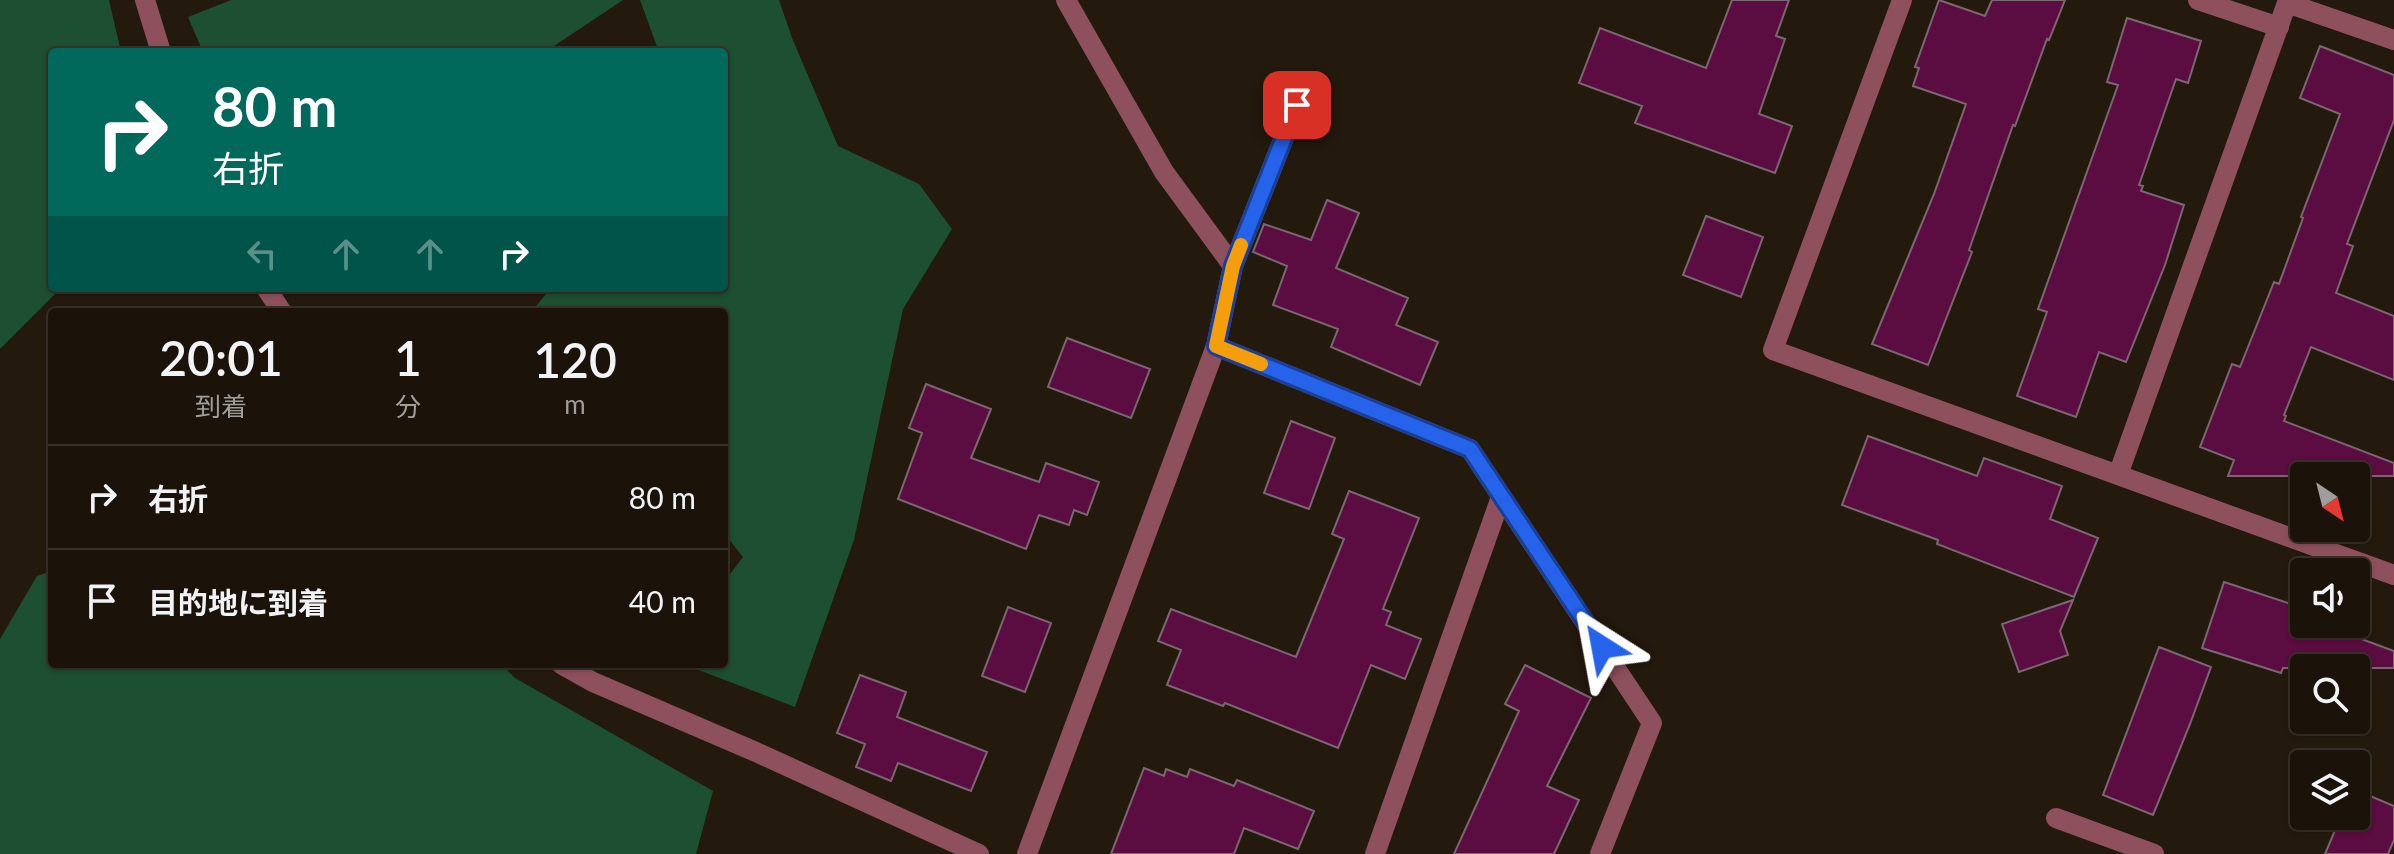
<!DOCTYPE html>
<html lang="ja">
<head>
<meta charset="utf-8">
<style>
  body { margin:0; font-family:Lato,"Noto Sans JP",sans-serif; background:#241c13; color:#f1f3f6; height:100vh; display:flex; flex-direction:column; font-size:30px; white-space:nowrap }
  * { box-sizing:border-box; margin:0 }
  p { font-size:26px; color:#a09e9c }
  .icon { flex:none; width:44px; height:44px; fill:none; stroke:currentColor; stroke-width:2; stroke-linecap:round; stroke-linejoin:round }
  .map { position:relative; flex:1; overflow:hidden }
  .sheet { position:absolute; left:48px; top:308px; width:680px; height:360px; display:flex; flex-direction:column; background:#1b130a; border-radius:8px; box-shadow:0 2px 6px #0004,0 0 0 2px #39322b }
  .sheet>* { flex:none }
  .hud { position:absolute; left:48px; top:48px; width:680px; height:244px; border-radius:8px; box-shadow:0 2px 6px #0004,0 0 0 2px #39322b; background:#00695c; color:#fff; overflow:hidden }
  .needle { width:52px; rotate:145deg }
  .fabs { position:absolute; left:2290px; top:462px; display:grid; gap:16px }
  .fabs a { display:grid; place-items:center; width:80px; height:80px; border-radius:8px; background:#1b130a; box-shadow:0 2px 6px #0004,0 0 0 2px #39322b; font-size:40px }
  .pin { position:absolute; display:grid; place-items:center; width:68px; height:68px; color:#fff; margin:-34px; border-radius:16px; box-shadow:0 4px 12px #0006 }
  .me { position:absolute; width:88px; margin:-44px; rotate:326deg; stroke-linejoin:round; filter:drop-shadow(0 0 6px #0008) }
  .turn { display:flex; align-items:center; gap:28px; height:168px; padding:0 32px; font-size:36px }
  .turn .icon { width:104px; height:104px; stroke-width:2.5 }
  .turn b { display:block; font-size:56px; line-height:68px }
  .lanes { display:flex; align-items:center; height:76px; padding:0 32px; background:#0003; justify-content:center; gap:40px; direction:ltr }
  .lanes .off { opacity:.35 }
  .eta { display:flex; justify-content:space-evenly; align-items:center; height:136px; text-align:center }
  .eta b { font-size:48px; font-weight:600; line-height:56px }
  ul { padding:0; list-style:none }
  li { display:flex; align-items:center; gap:24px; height:104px; padding:0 32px; border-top:2px solid #39322b }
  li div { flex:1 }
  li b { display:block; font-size:30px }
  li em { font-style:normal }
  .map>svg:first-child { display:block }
</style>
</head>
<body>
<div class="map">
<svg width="2394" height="854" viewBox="0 0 2394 854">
  <rect width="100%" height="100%" fill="#24190d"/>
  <!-- forest -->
  <path fill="#1d4f32" d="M0,0h109l12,52h-69v236h9l-61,61z
    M231,0h392l-78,52h-342l-15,-35z
    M640,0h139l13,38 46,108 81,38 33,45 -49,80 -49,231 -59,167 -112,-43h41v-82l19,-25 -19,-24v-221h-193l20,-24h173v-236h-65z
    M52,571v93h449l14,14 198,113 -17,63h-696v-215l37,-63z"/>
  <!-- building -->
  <path fill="#5b0c40" stroke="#7a6771" stroke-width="2" d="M1732,0h57l-13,36 9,3 -26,75 33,12 -17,47 -140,-50 7,-17 -63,-23 21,-55 106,40z
    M1939,0l46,16 7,-16h73l-16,40 -2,-1 -32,87 -2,-1 -44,125 3,2 -44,113 -56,-21 62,-150 32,-90 -53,-18 6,-18 -4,-1z
    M2127,18l74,23 -13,42 -12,-4 -37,106 4,1 -2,5 43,14 -19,60 -39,97 -27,-10 -23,65 -59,-21 30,-84 -9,-3 80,-224 -11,-3z
    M2320,46l74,29v45l-47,124 6,2 -17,47 58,23v64l-83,-33 -27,68 2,1 -2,5 110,42v13h-166l6,-16 -34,-13 32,-83 8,3 34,-85 5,2 24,-66 -2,-1 39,-103 -40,-16z
    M1327,200l32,13 -23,55 72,30 -12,27 42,17 -18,43 -89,-38 7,-18 -65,-24 14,-39 -34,-14 11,-28 47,16z
    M1706,216l57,21 -22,60 -58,-22z
    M1067,338l83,31 -19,49 -83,-31z
    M926,384l65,25 -20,49 68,24 7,-19 53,19 -12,33 -13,-5 -5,15 -30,-10 -13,34 -128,-50 24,-66 -13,-5z
    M1291,421l44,17 -26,71 -45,-16z
    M1868,436l109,40 7,-18 78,28 -12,33 48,19 -24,59 -137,-53 1,-4 -96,-35z
    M1349,491l70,27 -36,91 8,3 -5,13 35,14 -16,40 -34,-14 -33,83 -113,-45 -2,3 -56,-21 14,-35 -23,-9 13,-32 125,48 48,-118 -12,-5z
    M2224,582l79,26 -3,8 4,2v6h17l73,27v17h-111l-2,5 -79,-25z
    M2073,600l-13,31 8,24 -49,17 -17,-48z
    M1008,607l43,16 -26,69 -43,-16z
    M2159,647l52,20 -21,57 -37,91 -50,-20z
    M1525,665l66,33 -44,88 32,14 -25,54h-100l65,-143 -14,-7z
    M860,675l46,17 -9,25 90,35 -16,39 -73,-28 -7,18 -35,-14 9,-23 -28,-11z
    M1144,768l20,8 2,-7 21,8 3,-8 44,17 3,-6 77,31 -16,38 -54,-21 -10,26h-123z
    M2356,790l38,16v34l-6,14h-63l16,-38h15z"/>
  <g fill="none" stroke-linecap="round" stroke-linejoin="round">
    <!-- minor -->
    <path stroke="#8d505c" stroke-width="20" d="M145,0l16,52
      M1066,0l98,172 69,94
      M1902,0l-129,350 621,225
      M2198,0l81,27
      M2287,3l107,37
      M266,288l16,24
      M1216,346l254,103 182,274 -52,131
      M2118,475l170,-475
      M561,664l32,18 163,70 223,102
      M2056,818l98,36
      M1027,854l189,-508 17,-80 64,-161
      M1375,854l126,-357"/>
  </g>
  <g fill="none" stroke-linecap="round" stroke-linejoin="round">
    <defs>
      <path id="route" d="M1297,105l-64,161 -17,80 254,103 132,198"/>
    </defs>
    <!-- route casing -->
    <use href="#route" stroke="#184099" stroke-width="20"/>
    <!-- route -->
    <use href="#route" stroke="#2563eb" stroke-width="14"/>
    <!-- slow -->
    <path stroke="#f59e0b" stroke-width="14" d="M1241,245l-8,21 -17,80 45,18"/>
  </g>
</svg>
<div class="fabs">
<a><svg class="needle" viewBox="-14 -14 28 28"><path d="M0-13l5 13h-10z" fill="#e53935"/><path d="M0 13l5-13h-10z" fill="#a09e9c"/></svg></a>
<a><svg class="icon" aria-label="sound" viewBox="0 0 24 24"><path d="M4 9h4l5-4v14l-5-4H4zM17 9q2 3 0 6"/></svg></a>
<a><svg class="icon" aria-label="search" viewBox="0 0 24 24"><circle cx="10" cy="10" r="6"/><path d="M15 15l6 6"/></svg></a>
<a><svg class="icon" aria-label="layers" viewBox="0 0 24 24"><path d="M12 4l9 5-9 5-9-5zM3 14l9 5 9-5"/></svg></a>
</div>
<div class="pin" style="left:1297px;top:105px;background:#d93025"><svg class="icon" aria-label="arrive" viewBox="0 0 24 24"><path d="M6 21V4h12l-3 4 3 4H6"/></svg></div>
<svg class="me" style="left:1602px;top:647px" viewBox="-20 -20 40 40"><path d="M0-17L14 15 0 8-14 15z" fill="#2563eb" stroke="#fff" stroke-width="4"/></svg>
<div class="hud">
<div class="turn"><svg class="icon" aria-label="right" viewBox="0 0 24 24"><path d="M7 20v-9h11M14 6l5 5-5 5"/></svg><div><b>80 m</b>右折</div></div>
<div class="lanes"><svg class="icon off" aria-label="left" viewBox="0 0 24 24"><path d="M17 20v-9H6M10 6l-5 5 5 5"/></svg><svg class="icon off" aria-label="ahead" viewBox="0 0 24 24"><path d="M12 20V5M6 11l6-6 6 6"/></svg><svg class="icon off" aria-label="ahead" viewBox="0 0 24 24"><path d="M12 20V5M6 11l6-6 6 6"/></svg><svg class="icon" aria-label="right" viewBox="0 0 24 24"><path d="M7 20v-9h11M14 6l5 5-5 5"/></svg></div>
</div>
<section class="sheet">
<div class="eta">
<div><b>20:01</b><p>到着</p></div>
<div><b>1</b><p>分</p></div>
<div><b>120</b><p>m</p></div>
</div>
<ul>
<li><svg class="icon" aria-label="right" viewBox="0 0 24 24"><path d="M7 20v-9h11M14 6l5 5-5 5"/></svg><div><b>右折</b></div><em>80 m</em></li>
<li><svg class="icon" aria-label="arrive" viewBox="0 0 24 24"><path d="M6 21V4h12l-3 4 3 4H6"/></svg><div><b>目的地に到着</b></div><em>40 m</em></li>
</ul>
</section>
</div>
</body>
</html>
